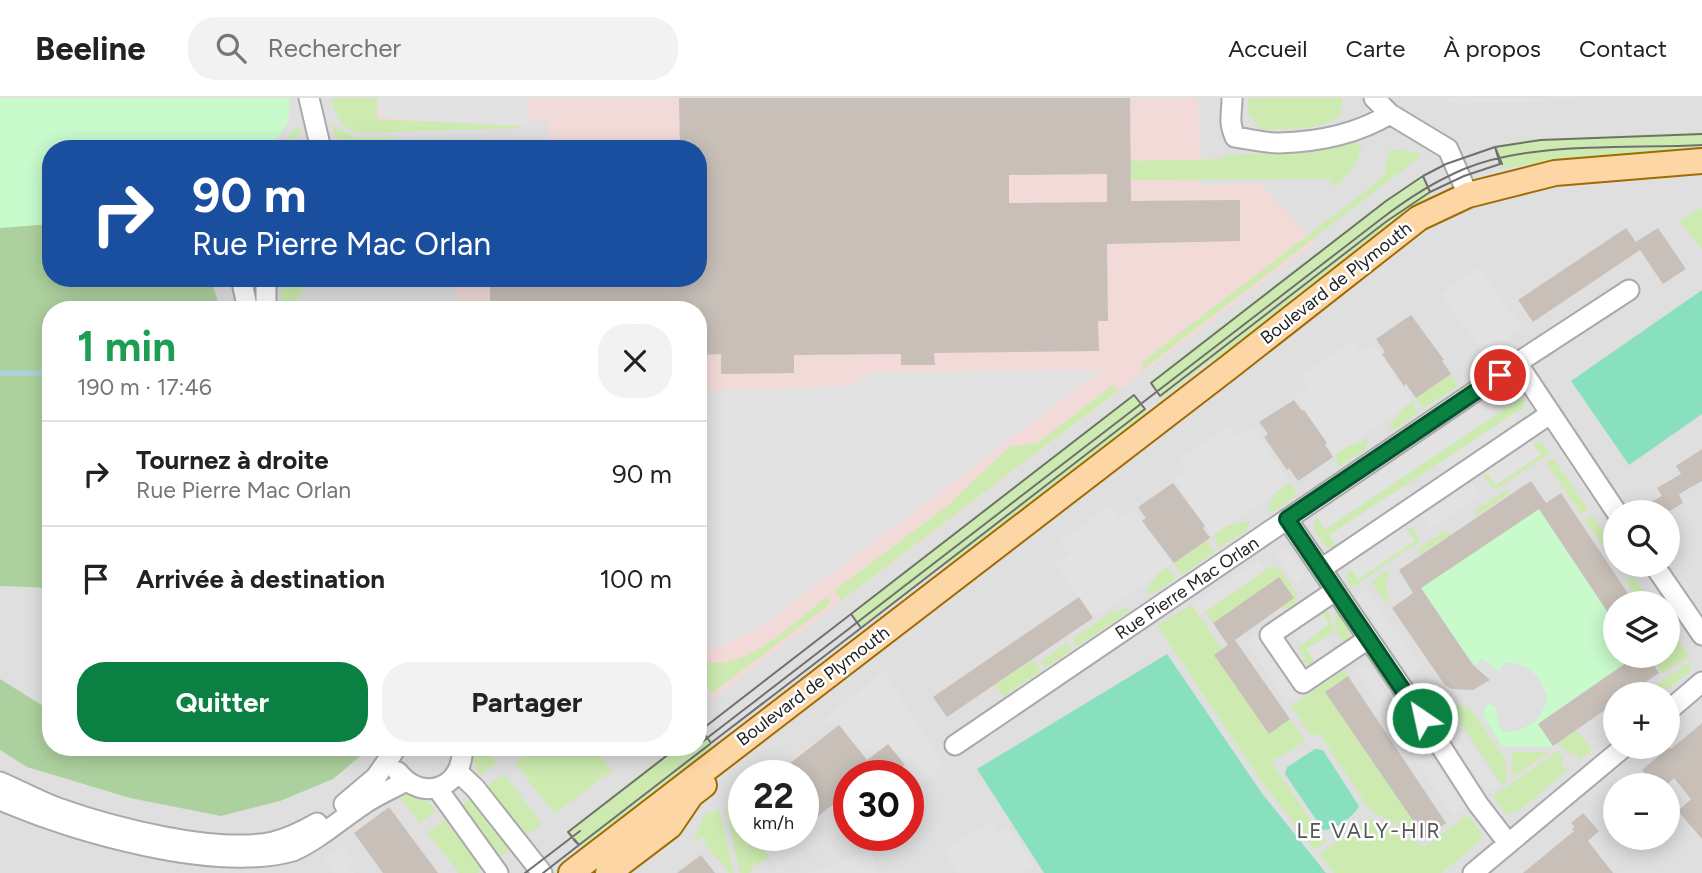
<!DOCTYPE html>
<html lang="fr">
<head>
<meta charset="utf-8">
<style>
  body { margin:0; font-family:Figtree,sans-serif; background:#f2f2f2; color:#222; height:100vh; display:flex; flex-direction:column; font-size:26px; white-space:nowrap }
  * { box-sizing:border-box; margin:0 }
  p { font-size:23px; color:#767676 }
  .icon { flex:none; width:38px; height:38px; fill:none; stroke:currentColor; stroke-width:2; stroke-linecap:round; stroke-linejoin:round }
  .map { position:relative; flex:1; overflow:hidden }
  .sheet { position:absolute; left:42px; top:203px; width:665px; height:455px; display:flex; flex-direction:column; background:#fff; border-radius:28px; box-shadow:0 4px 18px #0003 }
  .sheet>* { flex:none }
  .banner { position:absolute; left:42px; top:42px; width:665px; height:147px; border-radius:28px; box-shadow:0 4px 18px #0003; background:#1a4fa0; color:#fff; overflow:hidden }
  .fabs { position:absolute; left:1603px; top:402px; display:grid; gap:14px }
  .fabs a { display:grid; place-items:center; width:77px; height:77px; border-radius:50%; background:#fff; box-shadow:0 4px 18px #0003; font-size:35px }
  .speed { position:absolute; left:728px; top:662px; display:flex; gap:14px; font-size:35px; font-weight:700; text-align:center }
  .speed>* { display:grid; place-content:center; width:91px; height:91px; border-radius:50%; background:#fff; box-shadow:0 4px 18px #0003; line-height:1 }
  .speed small { font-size:18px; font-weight:400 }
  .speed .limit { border:10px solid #d22; background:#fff; color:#111 }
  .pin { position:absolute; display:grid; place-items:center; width:60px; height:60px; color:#fff; margin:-30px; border:4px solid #fff; border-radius:50%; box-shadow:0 2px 7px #0007 }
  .me { position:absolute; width:77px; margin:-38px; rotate:326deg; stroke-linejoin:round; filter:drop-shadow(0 0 5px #0008) }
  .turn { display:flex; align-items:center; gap:24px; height:147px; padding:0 35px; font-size:32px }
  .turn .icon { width:91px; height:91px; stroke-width:2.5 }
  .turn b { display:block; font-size:49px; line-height:60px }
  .round { display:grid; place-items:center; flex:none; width:74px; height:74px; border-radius:28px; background:#f2f2f2 }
  .summary { display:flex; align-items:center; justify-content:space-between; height:119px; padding:0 35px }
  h1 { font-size:42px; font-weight:700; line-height:52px; color:#1e9e55 }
  .primary-button { display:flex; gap:14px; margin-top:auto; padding:14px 35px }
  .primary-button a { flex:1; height:80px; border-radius:28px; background:#0b8043; color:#fff; font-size:28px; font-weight:700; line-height:80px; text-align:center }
  .primary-button a+a { background:#f2f2f2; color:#222 }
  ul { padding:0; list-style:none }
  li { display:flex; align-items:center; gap:21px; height:105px; padding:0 35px; border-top:2px solid #e0e0e0 }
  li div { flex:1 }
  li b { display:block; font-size:26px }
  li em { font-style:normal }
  header { display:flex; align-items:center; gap:42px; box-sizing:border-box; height:98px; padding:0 35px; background:#fff; border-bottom:2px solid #e0e0e0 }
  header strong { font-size:33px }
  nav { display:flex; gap:38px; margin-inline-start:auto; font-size:24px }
  .search { width:490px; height:63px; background:#f2f2f2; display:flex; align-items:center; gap:18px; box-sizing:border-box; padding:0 24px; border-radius:28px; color:#767676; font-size:26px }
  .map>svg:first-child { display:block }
</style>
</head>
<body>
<header>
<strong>Beeline</strong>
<div class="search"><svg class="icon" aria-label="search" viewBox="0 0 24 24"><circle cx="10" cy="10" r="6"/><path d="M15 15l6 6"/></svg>Rechercher</div>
<nav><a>Accueil</a><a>Carte</a><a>À propos</a><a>Contact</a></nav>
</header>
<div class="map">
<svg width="1702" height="775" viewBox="0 0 1702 775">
  <rect width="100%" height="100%" fill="#f2efe9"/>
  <!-- residential -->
  <path fill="#e0dfdf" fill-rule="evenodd" d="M0,0h1702v775h-1702zM51,51h647v129h-647zM51,212h647v437h-647zM1615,415h53v52h-53zM1615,506h53v52h-53zM1615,597h53v52h-53zM744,677h59v60h-59zM849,677h59v60h-59zM1615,688h53v52h-53z"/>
  <!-- commercial -->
  <path fill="#f2dad9" d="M343,0h855l3,88 58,-3 56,60 -604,457 -13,-45v-345h-240l-4,-32h244v-129h-148l-4,-30 -194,3z"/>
  <!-- grass -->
  <path fill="#cdebb0" d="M331,0h46v21l141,7v2l-158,5c-19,-5 -24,-17 -29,-35z
    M1249,0h93l-2,18c-22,16 -52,12 -79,14l-13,-17z
    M331,26l25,14 36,-1c-25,12 -50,23 -61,-13z
    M296,30h5l-11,21h-12z
    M1702,34v21l-145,8 -56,7 -7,-22 38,-7z
    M1356,44l6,3c-5,19 -12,32 -29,42l-4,-8 -199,1 -2,-19 94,-2 3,-4 90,-3z
    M1389,51l29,3 3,4 -280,215 2,-10 229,-175 13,-12z
    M1422,77l9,20 -98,74 -57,52 -41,30 -29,13 -44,35 -12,-18 236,-182z
    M1702,110v41l-23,-28z
    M281,180h29l-13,21v11h-16z
    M1451,276l7,12 -35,23 -7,-11z
    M1113,287l5,6 -277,210 -7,-10 113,-85 62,-59 28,-4z
    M1133,296l17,22 -198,153 -5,-7 -86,66 -11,-15z
    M1521,300l5,8 -196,129 7,12h-10c-9,-9 -17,-18 -10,-30l9,12z
    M1412,304l6,11 -24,17 -6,-2 13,-16 -1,-2z
    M1368,341l-3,11 -26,16 -4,-11 13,-9z
    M1537,344l6,2 7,9 -55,37 -11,-12 4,-4 8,11 44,-30 -7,-11z
    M1553,360l35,51 -7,5 -35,-51z
    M1290,385l7,12 -24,17 -6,-3 10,-18z
    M1507,391l3,4 -33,23 -3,-5z
    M1592,417l22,33 -7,4 -22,-32z
    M1248,423l2,2 -5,8 -26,17 -5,-13 13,-9z
    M1412,429l8,14 -69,47 -4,-7 1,-9 4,-3 6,10 56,-38 -7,-12z
    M1446,432l4,5 -31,20 -3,-5z
    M1207,442l8,12 -33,23 -8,-12z
    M1271,468l8,2 18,26 -2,10 -6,4 -8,-1 13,-9 -15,-21 -66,46 -8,-11z
    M1167,469l9,11 -24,17 -6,-3 12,-19z
    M1387,472l2,2 -3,14 3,15 -3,1 -14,-19 1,-3z
    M1633,478l19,28h-10l-16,-23z
    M827,499l4,6 -119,90 -14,-19v-14c48,16 93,-38 129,-63z
    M1192,507l30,44 -8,6 54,78 22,-14 16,22 -35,21 55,80 -12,7 -52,-67 -105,-157z
    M1127,510l3,3 -53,35 -5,-7 37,-25z
    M1328,512l3,14 4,7 -28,18 8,14 -8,2 -6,-4 4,-3 -7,-11 5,-3 18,-33z
    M1334,512l13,16 3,10 -5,7 -8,-10z
    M1668,527l21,31 -27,18 -11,-18h17z
    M1067,545l5,7 -27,18 -4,-7z
    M1033,561l8,12 -38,26 -8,-12z
    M1690,563v10l-30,24h-18z
    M1344,572l4,6 -23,16 100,146 -3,1 -52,-29 -51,-77 -7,4 -21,-31z
    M1453,606l17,4 35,51 2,22 -5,4 -53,-79z
    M699,630l17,22 -46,31 -88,68 -15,-18 108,-84h23z
    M1576,632l17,20 -13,10 -6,-8 -5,3 -12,-12z
    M471,649h13l13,16 -16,12 -5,-6z
    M532,649h61l19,23 -57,44 -40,-51 17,-13z
    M1558,653l6,8 -3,4 6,8 -50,41 -11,2 -13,-18z
    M1512,654h37l-37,26z
    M504,676l38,50 -16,12 -39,-50z
    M403,695c14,0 25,6 33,18l-16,12 -21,-27z
    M473,698l39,51 -13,10 -39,-50z
    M744,708l-2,6 2,23h12l13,22 -14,8 -6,8h-9l-14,-64z
    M719,712l15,63h-4l-26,-30 2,-3 -3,-4 -10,6 12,-28z
    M1468,717l13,17 -1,9 -38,32h-108l-15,-19 54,-35 51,28z
    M444,722l39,49 -5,4h-19l-32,-40z"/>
  <!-- forest -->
  <path fill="#add19e" d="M0,0l51,51v129h159l11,32h-170v278l-51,-2z
    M0,581l51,32v36h320l-38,32 -53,22 -59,15 -91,-18 -103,-31 -27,-17z"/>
  <!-- park -->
  <path fill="#c8facc" d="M0,0h289c3,26 -5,32 -22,51h-216v75l-51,4z
    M1539,411l76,114v33h21l-97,67 15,24 -52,-1 -19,-31 3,-9 3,-2 7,3 3,17 4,8c27,-1 44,-15 44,-41h-3c-4,-18 -22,-30 -40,-28l-5,8 -18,-13 -4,8 -9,-8 -47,-70z"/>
  <!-- pitch -->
  <path fill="#88e0be" d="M1702,192v124l-73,51 -58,-84z
    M1167,556l94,138 65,81h-282l-67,-104z
    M1315,651l8,1 36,56c-5,11 -25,25 -36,24l-38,-56 2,-7z"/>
  <!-- parking -->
  <path fill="#e2e2e2" d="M378,0h151l-1,28 -147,-9z
    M1438,0h180l-160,6z
    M1479,169l43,61 -38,27 -43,-61z
    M1352,243l8,12 13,-9 39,58 -77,53 -40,-59 13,-8 -8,-12z
    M1102,272l-346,260 -40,19 -18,-10v-251l4,3 148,-5 24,-14z
    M1487,301l10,15 -172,115 -9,-14z
    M1513,316l9,13 -75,49 -9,-12z
    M1229,327l8,11 15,-9 38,55 -78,54 -38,-57 12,-8 -8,-12z
    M1529,342l12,15 -45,30 -11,-15z
    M1558,343l40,57 -9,-2 -36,-52z
    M1471,384l10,14 -51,34 -10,-14z
    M1405,387l9,14 -74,51 -11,-15z
    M1111,407l9,13 14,-9 38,55 -79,54 -38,-55 14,-9 -9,-13z
    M1404,428l11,14 -57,40 -10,-16z
    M1287,449l20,29 -11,8 -20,-29z
    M1258,462l7,10 -66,46 -7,-11z
    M1636,467h7l42,62 -8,-1 -9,-14v-8h-6z
    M1366,492l55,77 -12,8 -53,-79z
    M1321,513l8,13 -26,20 -11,-14z
    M1257,535l42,62 -12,7 -41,-61z
    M1325,539l8,13 -18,13 -8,-14z
    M1365,566l24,33 -11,7 -23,-34z
    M884,573l60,95 -23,18 -33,-40 -21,16 -28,-35 -17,-4z
    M1408,625l57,85 -12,8 -58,-85z
    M1463,634l36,53 -11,8 -36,-53z
    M803,718l22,28 -47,28 -22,-37h47z
    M991,724l6,10 12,-5 25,40 -10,6h-67l-13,-24z
    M342,748l11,16 -5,3 6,8h-21l-10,-14z
    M871,753l6,22h-69z"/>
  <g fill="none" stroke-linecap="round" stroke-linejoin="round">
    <!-- stream -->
    <path stroke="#aad3df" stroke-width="5" d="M0,275h51"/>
  </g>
  <!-- building -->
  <path fill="#c7bfb8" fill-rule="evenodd" d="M679,0h451l1,103 109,-1v41l-133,3 1,77h-10l1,30 -165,2 1,12h-34v-11l-107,1v18l-73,1v-20l-23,1v-45h-208v-32h208v-129h-18zM1107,76v28l-98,1v-28z
    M1626,130l10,14 22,-14 28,41 -23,15 -23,-34 -107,72 -15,-22z
    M1411,217l33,45 -2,1 9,13 -35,24 -10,-14 -2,2 -22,-32 3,-2 -9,-13z
    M1294,302l8,11 2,-1 23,33 -2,2 8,12 -35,24 -9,-13 -2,2 -23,-33 4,-3 -9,-12z
    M1702,351v32l-23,13 4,9 -17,10h-9l-6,-11 11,-6 -5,-8 24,-14 -5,-8z
    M1531,383l15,22 15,-10 74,111h-20v19l-76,-114 -118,79 52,77 17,15 -17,10 -21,-1 -8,-5 -52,-76 21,-15 -14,-23z
    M1173,385l32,43 -2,2 7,10 -36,25 -32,-42 4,-3 -8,-11z
    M1279,479l15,21 -59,42 55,79 -21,15 -55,-79 14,-10 -15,-22z
    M1079,499l14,21 -146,99 -14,-20z
    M1636,558h12l11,17 -32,22h-12v8l-62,43 -15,-22z
    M1348,578l98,147 -21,15 -100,-146z
    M1702,625v116l-24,-28 13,-12 -17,-21 -9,8h-9l-14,-16 27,-23 2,2z
    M839,627l28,35 21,-16 17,21 -13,10h-43v17l-37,29 -9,-11v-35h-28z
    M389,709l49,66h-55l-29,-40z
    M1583,715l16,18 -11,10 25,32h-90l51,-42 -2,-2 3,-2 -4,-4z
    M701,757l14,18h-38z"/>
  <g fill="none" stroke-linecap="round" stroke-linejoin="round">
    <defs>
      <path id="minor" d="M309,0l11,47
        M1232,0c0,18 -4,22 3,39 14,2 29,6 44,6 38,-1 78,-9 111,-29
        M1374,0l16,16 58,35 20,46
        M241,180l7,32
        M266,212v-32
        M1517,265l100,150
        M1287,421l135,198 56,87 30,39
        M1654,467l48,70
        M1321,471l229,-155
        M1335,493l-65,44 33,48 65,-44
        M1668,613l34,-29
        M955,647l562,-382 112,-73
        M398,674c25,32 67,15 64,-25
        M458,674l17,16 67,85
        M0,684c19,8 39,19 58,26 56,20 158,46 215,34 16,-4 30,-11 44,-19
        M437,690l61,85
        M0,702c75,32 214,73 293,51 25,-11 48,-32 71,-47 13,-9 28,-15 42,-23
        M344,706l32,-27 18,-26
        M1473,775l151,-126"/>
      <path id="major" d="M571,775l658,-506 190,-149 49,-23 87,-22 147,-12
        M608,775l62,-47 21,-31 13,-10"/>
    </defs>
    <!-- minor casing -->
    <use href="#minor" stroke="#a9a9a9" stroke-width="23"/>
    <!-- major casing -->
    <use href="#major" stroke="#a06b00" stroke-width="28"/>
    <!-- minor -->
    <use href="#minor" stroke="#fff" stroke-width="19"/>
    <!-- major -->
    <use href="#major" stroke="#fcd6a4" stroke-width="24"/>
    <!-- tram -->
    <path stroke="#707070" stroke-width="2" d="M1495,49l5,17 -36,12 -34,16 -7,-16 23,-12z
      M1502,66l-7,-17 46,-7 161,-6
      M1423,78l7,16 -43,29 -227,175 -9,-13 235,-182z
      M1134,297l11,14 -284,219 -10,-14z
      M851,516l10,14 -150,115 -10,-13z
      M698,647l683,-526c26,-20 52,-37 83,-50 67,-28 165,-20 238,-24
      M678,649l-110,85 11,13 131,-101
      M525,775l55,-42
      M543,775l36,-28 -5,-5"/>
  </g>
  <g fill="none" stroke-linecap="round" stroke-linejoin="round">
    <defs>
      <path id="route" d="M1422,620l-135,-199 213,-144"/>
    </defs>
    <!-- route casing -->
    <use href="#route" stroke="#07532c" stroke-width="18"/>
    <!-- route -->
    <use href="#route" stroke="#0b8043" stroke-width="12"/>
  </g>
  <g text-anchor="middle" stroke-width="5" stroke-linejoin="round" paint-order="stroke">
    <!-- street labels -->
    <g font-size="18" fill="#222" stroke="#fff">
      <text transform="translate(1336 185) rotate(-38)" y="6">Boulevard de Plymouth</text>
      <text transform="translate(1187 490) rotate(-34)" y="6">Rue Pierre Mac Orlan</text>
      <text transform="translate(813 588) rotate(-37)" y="6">Boulevard de Plymouth</text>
    </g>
    <!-- quarter labels -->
    <g font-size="21" letter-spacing="2" fill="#555" stroke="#fff">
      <text x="1369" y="740">LE VALY-HIR</text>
    </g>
  </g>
</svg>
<div class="fabs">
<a><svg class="icon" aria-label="search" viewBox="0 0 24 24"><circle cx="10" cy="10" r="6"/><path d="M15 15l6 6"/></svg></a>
<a><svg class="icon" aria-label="layers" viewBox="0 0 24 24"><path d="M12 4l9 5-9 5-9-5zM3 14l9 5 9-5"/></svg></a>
<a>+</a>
<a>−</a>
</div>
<div class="speed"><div>22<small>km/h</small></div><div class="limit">30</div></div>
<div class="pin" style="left:1500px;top:277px;background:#d93025"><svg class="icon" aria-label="arrive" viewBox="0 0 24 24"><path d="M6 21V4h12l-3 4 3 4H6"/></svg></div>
<svg class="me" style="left:1422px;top:620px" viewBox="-20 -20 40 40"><circle r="17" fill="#0b8043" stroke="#fff" stroke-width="3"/><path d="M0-11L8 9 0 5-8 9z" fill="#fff"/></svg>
<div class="banner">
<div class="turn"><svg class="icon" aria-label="right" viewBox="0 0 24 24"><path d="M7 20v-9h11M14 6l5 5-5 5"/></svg><div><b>90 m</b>Rue Pierre Mac Orlan</div></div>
</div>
<section class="sheet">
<div class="summary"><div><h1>1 min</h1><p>190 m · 17:46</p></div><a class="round"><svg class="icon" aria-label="close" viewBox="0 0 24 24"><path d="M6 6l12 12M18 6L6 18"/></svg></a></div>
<ul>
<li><svg class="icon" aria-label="right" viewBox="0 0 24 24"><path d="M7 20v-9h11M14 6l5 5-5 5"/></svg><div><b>Tournez à droite</b><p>Rue Pierre Mac Orlan</p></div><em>90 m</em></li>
<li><svg class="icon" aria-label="arrive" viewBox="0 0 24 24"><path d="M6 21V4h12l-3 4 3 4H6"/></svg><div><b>Arrivée à destination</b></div><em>100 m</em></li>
</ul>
<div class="primary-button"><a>Quitter</a><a>Partager</a></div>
</section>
</div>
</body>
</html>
